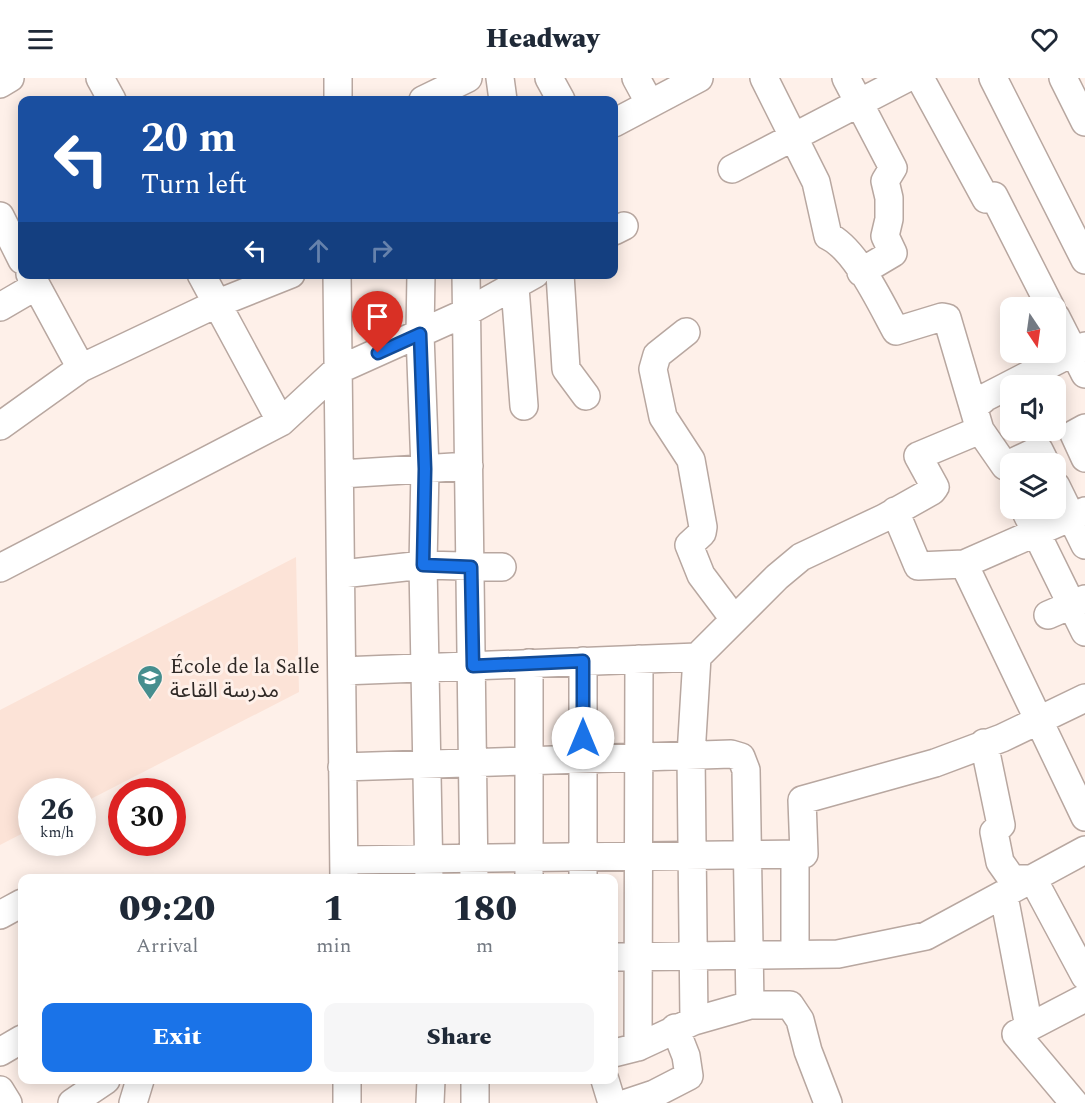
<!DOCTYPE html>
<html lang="en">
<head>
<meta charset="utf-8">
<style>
  body { margin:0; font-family:Spectral,"Noto Sans Arabic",serif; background:#f6f6f7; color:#1f2937; height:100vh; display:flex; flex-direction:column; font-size:22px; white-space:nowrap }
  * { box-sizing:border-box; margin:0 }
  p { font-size:20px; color:#747a83 }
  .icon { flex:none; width:33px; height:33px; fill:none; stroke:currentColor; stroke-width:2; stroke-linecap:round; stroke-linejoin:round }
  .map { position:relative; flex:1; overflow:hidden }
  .drawer { position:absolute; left:18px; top:796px; width:600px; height:210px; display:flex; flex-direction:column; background:#fff; border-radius:12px; box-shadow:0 3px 15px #0003 }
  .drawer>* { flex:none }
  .hud { position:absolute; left:18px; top:18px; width:600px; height:183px; border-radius:12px; box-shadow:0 3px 15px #0003; background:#1a4fa0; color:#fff; overflow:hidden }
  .needle { width:39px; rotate:167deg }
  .controls { position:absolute; left:1000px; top:219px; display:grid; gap:12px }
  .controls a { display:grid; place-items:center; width:66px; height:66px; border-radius:12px; background:#fff; box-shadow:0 3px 15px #0003; font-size:30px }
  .speed { position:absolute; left:18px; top:700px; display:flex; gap:12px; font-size:30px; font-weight:700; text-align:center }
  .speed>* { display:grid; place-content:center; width:78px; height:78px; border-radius:50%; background:#fff; box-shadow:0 3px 15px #0003; line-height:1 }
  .speed small { font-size:15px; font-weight:400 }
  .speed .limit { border:9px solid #d22; background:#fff; color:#111 }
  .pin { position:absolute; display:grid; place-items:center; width:51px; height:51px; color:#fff; margin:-62px -26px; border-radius:50% 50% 50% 0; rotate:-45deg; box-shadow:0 0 6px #0007 }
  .pin .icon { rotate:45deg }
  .me { position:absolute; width:66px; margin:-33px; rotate:0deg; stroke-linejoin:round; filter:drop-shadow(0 0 4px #0008) }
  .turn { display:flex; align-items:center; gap:21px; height:126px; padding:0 24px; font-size:27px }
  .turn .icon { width:78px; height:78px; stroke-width:2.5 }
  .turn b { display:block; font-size:42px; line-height:51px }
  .lanes { display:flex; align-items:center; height:57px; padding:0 24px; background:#0003; justify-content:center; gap:30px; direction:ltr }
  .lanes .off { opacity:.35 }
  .eta { display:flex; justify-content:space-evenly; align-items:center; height:102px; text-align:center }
  .eta b { font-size:36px; font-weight:800; line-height:42px }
  .cta { display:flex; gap:12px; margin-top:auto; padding:12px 24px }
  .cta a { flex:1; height:69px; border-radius:12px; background:#1a73e8; color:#fff; font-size:24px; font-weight:800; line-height:69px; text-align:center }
  .cta a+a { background:#f6f6f7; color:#1f2937 }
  header { display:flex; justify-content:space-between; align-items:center; height:78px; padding:0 24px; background:#fff; font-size:27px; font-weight:800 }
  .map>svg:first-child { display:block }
</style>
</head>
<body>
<header><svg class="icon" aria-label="menu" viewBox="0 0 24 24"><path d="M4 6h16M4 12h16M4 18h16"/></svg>Headway<svg class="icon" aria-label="heart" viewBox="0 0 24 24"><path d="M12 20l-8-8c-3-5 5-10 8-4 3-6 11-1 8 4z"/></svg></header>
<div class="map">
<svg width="1085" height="1025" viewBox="0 0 1085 1025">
  <rect width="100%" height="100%" fill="#fef0e9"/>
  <!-- built -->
  <path fill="#fce3d7" d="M296,479l3,135 -216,111 -1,-11h-50l-1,37 -31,16v-135z"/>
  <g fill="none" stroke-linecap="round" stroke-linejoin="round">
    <defs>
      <path id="minor" d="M100,0l12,22
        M500,0l3,22
        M549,0l12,22
        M636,0l14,26
        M764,0l52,104 12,54c28,13 53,68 68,95l46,-14 5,1 33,112
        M846,0l47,90 -8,13 4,17v21l-4,17 8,17 -32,19
        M920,0l66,121 8,-3 57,112
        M993,0l92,182
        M1063,0l22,44
        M0,6l10,-6
        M338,22v-22
        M423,22l45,-22
        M614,45l85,-45
        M732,91l175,-91
        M0,138l22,44
        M614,153l10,-5
        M30,196l51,94
        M201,196l80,148
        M337,196l7,605
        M421,196l-1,60 5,135 -2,96 6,314
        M466,196l8,605
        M514,196l10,132
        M560,196l6,95 20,27
        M0,229l36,-21
        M1056,239l29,57
        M686,254l-29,23 -4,14 10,48 28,43 12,67 -1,6 -13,12 12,30 33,44
        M974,329l12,-10 99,-51
        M0,348l81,-58 135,-64 75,-30
        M1085,350l-11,6 11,24
        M341,396l128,-8
        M1056,408l29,59
        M1024,430l61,124
        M895,433l23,55 46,-2
        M1085,433l-121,53 121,253
        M0,490l281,-146 55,-51 129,-58 70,-39
        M342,496l81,-9 79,2
        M1048,537l37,-16
        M342,593l355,-14
        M984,665l17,82 -7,7 6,30 12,17h21l52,97
        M342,689l389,-13 10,3 5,13 4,235
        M795,776v100
        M344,782l460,-6 -2,-54 133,-37 67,-25 83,-40
        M529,801v-216
        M583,801v-218
        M1004,818l25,131
        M0,837l22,-12
        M614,879l224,-3 88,-18 159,-86
        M694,943l-3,-266 6,-98 80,-80 24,-20 83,-39 48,-27 3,-4 -17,-31 62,-26 25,36 34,-16 7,14
        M638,969l1,-388
        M0,974l22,-13
        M614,975l24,-6 56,-26 56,-16h40l10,15 8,31 20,52
        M347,1002v23
        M605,1002l7,23
        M0,1012l8,13
        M72,1025l34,-23
        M133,1025l7,-23
        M430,1025l1,-23
        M475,1025v-23
        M627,1025l27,-9 35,-18 -3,-20 -11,-28
        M1074,1025l-58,-69 69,-36"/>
    </defs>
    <!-- minor casing -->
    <use href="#minor" stroke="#b8a7a0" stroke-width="30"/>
    <!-- minor -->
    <use href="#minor" stroke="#fff" stroke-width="27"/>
  </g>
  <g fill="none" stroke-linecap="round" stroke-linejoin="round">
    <defs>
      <path id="route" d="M378,275l42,-19 5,135 -2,96 48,2 2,99 110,-5v77"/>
    </defs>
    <!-- route casing -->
    <use href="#route" stroke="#114b97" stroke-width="15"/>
    <!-- route -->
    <use href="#route" stroke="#1a73e8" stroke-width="10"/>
  </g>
  <!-- icons -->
  <defs>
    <symbol id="school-pin" viewBox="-11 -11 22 30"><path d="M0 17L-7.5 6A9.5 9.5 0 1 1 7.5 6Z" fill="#468e8e" stroke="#fef0e9"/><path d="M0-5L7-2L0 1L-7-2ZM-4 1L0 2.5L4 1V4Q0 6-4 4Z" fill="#fff"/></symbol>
  </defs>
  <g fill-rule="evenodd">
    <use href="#school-pin" x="135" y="585" width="30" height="40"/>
  </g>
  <g text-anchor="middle" stroke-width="6" stroke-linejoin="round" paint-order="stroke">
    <!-- poi labels -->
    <g font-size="21" fill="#2f2926" stroke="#fef0e9" text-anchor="start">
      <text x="170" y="595">École de la Salle<tspan x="170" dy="24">مدرسة القاعة</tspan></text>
    </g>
  </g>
</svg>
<div class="controls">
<a><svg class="needle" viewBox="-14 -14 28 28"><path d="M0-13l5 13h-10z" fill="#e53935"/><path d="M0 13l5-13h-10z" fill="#747a83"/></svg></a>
<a><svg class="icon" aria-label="sound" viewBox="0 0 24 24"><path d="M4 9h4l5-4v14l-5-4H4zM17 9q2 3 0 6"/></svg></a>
<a><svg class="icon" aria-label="layers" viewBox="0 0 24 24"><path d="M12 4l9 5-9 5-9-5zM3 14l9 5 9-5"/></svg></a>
</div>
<div class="speed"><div>26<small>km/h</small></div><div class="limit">30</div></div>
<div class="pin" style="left:378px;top:275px;background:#d93025"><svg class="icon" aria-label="arrive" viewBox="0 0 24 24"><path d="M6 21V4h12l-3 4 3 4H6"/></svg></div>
<svg class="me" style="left:583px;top:660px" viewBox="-20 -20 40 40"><circle r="19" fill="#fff"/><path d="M0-13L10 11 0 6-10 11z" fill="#1a73e8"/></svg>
<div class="hud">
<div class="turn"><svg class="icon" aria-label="left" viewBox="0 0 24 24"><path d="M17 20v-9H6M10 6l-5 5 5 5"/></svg><div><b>20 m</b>Turn left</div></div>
<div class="lanes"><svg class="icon" aria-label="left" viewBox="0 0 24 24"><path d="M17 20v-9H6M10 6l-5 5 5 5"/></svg><svg class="icon off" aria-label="ahead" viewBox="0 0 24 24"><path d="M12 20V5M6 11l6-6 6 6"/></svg><svg class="icon off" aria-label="right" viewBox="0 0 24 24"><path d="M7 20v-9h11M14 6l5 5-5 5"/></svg></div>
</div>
<section class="drawer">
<div class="eta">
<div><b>09:20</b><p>Arrival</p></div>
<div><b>1</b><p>min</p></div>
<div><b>180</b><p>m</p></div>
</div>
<div class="cta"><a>Exit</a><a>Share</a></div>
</section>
</div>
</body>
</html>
